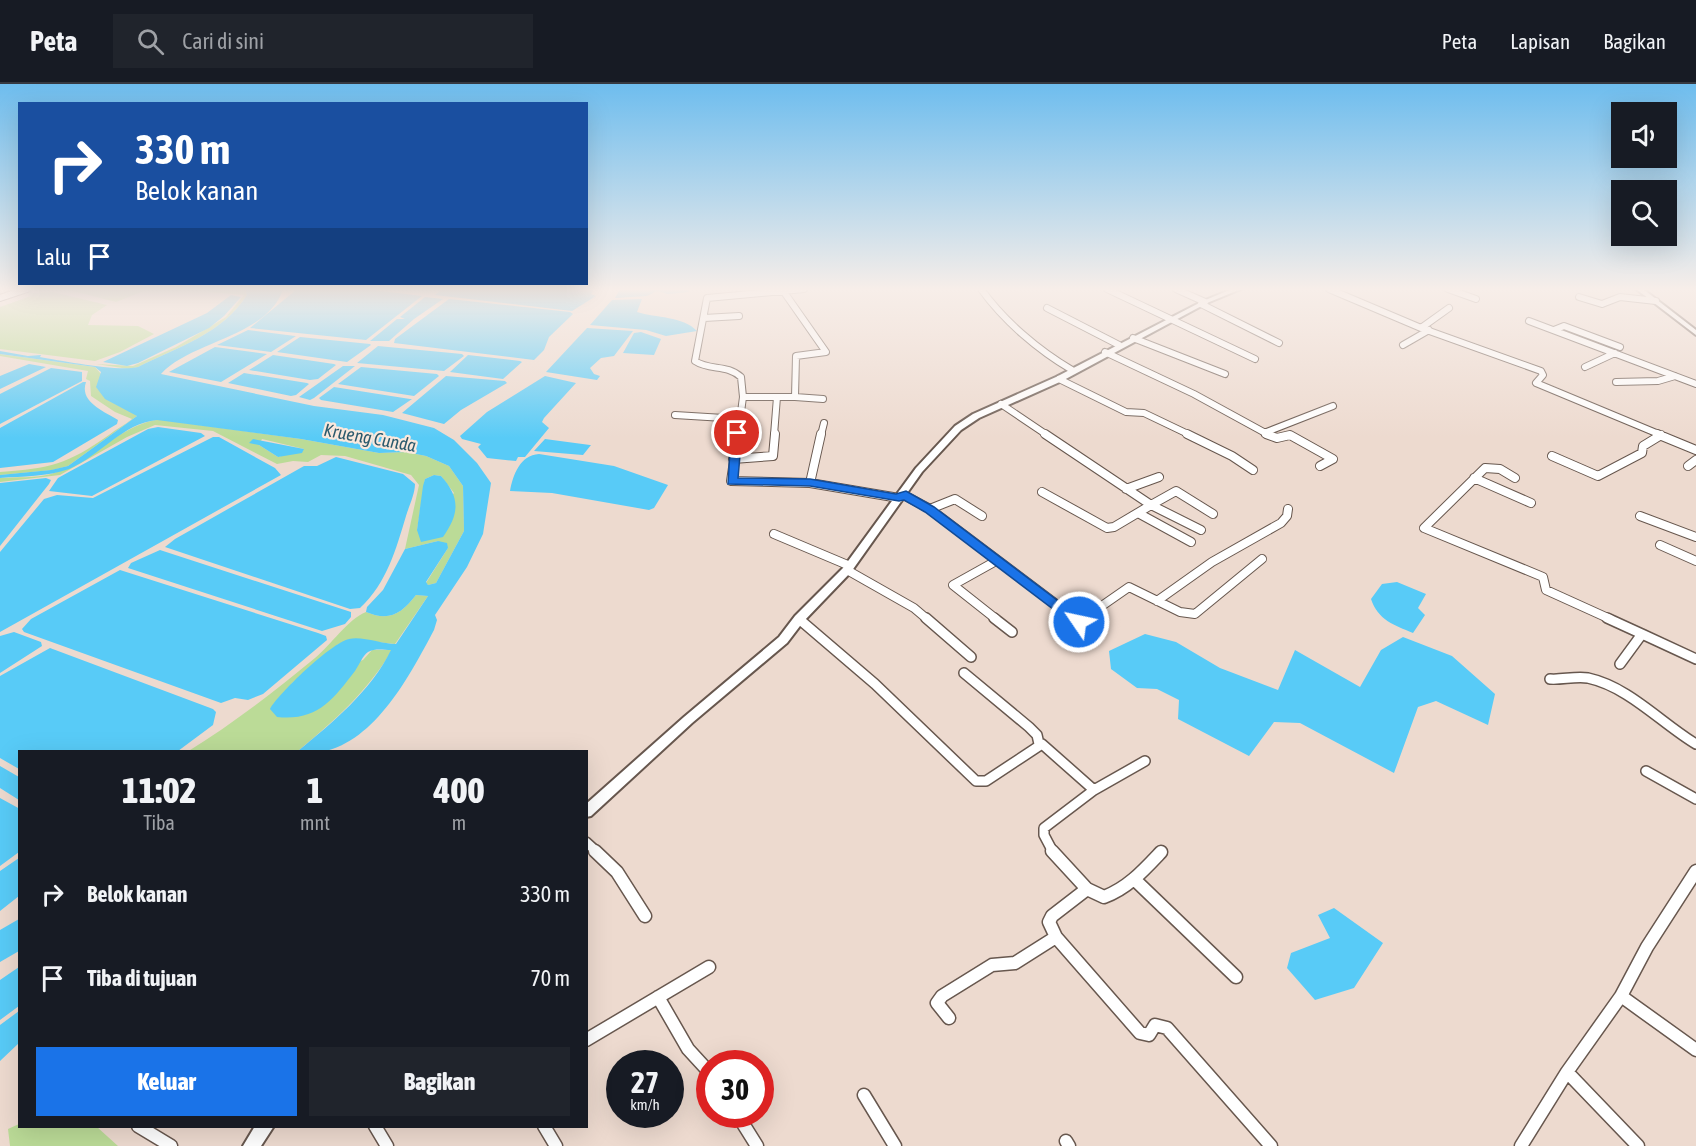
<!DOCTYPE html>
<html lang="id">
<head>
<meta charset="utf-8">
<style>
  body { margin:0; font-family:"Asap Condensed",sans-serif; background:#20242c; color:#f1f3f6; height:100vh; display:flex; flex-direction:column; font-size:22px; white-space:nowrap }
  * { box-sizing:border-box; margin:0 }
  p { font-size:20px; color:#9ea1a6 }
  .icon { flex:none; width:33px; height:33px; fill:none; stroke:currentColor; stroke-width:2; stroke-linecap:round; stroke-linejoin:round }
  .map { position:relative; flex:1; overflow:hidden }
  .details { position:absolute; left:18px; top:666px; width:570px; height:378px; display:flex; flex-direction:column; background:#171b24; border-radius:0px; box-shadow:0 6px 24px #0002 }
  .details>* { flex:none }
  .hud { position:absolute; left:18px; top:18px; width:570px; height:183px; border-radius:0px; box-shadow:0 6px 24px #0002; background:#1a4fa0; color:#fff; overflow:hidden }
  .fabs { position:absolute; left:1611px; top:18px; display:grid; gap:12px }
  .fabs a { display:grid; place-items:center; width:66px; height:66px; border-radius:0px; background:#171b24; box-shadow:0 6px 24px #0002; font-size:30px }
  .speed { position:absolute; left:606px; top:966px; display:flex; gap:12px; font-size:30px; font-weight:700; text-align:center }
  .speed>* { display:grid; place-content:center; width:78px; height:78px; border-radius:50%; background:#171b24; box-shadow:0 6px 24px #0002; line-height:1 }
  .speed small { font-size:15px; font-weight:400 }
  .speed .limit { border:9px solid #d22; background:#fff; color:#111 }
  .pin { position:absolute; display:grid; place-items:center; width:51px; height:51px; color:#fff; margin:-26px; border:3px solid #fff; border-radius:50%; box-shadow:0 2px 6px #0007 }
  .me { position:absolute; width:66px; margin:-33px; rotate:304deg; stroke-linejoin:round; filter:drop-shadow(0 0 4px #0008) }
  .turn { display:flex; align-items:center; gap:21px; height:126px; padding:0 18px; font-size:27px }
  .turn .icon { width:78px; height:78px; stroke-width:2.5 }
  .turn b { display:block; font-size:42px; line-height:51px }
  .then { display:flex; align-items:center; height:57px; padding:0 18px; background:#0003; gap:12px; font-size:22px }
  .eta { display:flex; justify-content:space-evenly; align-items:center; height:102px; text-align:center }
  .eta b { font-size:36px; font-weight:800; line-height:42px }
  .primary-button { display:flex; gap:12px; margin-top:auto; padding:12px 18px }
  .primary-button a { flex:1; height:69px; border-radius:0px; background:#1a73e8; color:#fff; font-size:24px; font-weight:800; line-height:69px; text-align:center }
  .primary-button a+a { background:#20242c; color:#f1f3f6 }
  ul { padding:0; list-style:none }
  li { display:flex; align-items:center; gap:18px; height:84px; padding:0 18px }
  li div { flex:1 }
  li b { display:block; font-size:22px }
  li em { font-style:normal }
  header { display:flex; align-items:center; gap:36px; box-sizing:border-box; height:84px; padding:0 30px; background:#171b24; border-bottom:2px solid #363941 }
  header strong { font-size:28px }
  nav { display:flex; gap:33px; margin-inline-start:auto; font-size:21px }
  .search { width:420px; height:54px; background:#20242c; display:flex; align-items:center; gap:15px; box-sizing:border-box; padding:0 21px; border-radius:0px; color:#9ea1a6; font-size:22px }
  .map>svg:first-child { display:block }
</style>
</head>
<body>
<header>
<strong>Peta</strong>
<div class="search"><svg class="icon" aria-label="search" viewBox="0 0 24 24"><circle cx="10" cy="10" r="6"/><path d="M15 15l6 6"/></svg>Cari di sini</div>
<nav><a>Peta</a><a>Lapisan</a><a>Bagikan</a></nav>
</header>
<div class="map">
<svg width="1696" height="1062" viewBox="0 0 1696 1062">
  <rect width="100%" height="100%" fill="#eddacf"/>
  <!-- green -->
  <path fill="#bbdb97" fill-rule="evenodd" d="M65,205h84l-33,13z
    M209,205h36l2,6c-25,39 -69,52 -109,72l-9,2 -33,-5 37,2 43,-19 50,-30 18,-22 -35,-3z
    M29,206l5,3 19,-1 54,13 -15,10 -4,10 50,1 16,8 -34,18 -25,9 -95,-12v-42l31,-11 -7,-5z
    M0,270l95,13 42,49 -69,50 -16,4 -52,5v-3c51,-4 66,-7 109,-37 7,-6 16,-10 23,-16l-17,-7 -24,-16 -1,-15 -4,-2 2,-8 -88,-15z
    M163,336l138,19 78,14 27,-1 20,4 23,10 14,20 1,45 -28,52 -8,2 -2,-2 22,-35 -10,-7 -33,8 14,-64 -8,-10 -66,-19 -24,-1 -13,7 -15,-1 -16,3 -64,-33 -58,-6 -28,12 -67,38 -60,7v-4c16,-1 36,0 51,-4 35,-10 81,-57 112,-54zM262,355l42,10 -26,8 -19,-12zM434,391l7,1 13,17 -37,37 8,-51z
    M416,511l12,1 -33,48 -45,-5 -13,6 -46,39 72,-24 9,-10h20c-24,41 -58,71 -94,101l-111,1c45,-28 87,-60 128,-94 16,-13 33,-39 51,-46 24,10 36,1 50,-17z
    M19,1040l1,2 77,1 21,19h-108l-2,-17z"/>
  <!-- water -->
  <path fill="#58cbf7" d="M245,205h38c-15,48 -93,52 -122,85l153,32 69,9 51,13 20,12 23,23 14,20 -8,51 -16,33 -32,48 2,5 -3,10c-24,45 -58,111 -112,122 -8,1 -16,0 -24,-1 34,-28 73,-60 93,-101 -7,0 -16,-2 -23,2 -5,3 -9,13 -13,19 -23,30 -38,50 -78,46l-7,-8c9,-16 61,-66 79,-70 14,-3 32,5 47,5l32,-48 -12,-1c-14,18 -26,27 -50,17l1,-5 16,-17 22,-41 33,-8 9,2 1,5 -22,34 2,3 8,-2 28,-52 -1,-45 -14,-20 -23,-10 -20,-4 -27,1 -78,-14 -144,-19c-34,3 -57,36 -88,49 -22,8 -46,7 -69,9v-3l51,-5 17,-4 69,-50 -32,-17 -9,-12 5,-15 -6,-5 -95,-13v-3l28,5 13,-1 -1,2c23,4 78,15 98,10 40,-20 84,-33 109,-72z
    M297,205h68l57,7 -56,44 -116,-12z
    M442,205h152l-3,5 5,2 -24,15 -137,-16z
    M620,205h68l1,3 -21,2 -11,-3 -10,5 -32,2z
    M231,211l10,2 -17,19 -15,12 -71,35 -11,3 -24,-4 104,-49z
    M425,213l18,2 -29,20 -25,22h-19l27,-22h8l-5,-2z
    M449,215l121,13 3,2 -24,23 -5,13 -10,10 -140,-17 1,-4z
    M642,215l-5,13c19,6 46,4 60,19l-31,5 -20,-6 -56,-5 22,-25z
    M587,244l46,3 -19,25 -13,2 -11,10 4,6 6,2 -3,4 -51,-8z
    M248,246l47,6h1l-25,16 -54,-7z
    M641,248l20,7 -7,16 -31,-2 11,-20z
    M300,253l70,7 1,1 -24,17 -70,-10z
    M378,262l84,8 2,2 -20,15 -87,-8z
    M215,263l52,7 -46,28 -52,-10z
    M273,271l61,9 2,1 -18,14 -8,1 -61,-10z
    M468,271l52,6 2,1 -19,17 -53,-7z
    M29,280l17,3 -46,22v-13z
    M343,282h12l-41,32 -4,2 -11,-3z
    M361,283l76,7 2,2 -25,20 -76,-12z
    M51,284l31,4v9l-82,43v-30z
    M244,289l63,10 2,1 -13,11 -5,1 -63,-13z
    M446,292l59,5 2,2 -46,27 -17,14 -42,-11z
    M545,292l31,7 -32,35 -2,4 7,6 -24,29h-7l-2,4 -29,-3 -9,-11 3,-3 -19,-5 -2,-3 27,-24z
    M83,298h3c-7,20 18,29 32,38l-1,4 -64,38 -53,6v-40z
    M334,303l76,12h2l-19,13 -72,-12 -2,-2z
    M158,343l43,6 4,3 -113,60 -43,-5 9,-13 9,-5 81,-44z
    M213,353h6l56,31 6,7 -281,157v-80l44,-53 13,-4 36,3z
    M253,355l51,10 -2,4 -24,4 -19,-12 -10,-2z
    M545,355l45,6h1l-8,10 -49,-4z
    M539,370l75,12 54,19 -14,23 -5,2 -97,-17 -42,-2c3,-16 10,-36 29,-37z
    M336,373l67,17 12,10c0,10 -6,22 -9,32 -10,33 -19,67 -46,92l-10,1 -185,-62 10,-8 129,-73h13z
    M434,391l7,1c19,21 19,37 2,61l-22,5 -4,-12 6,-44 2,-7z
    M46,394l5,2 -2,4 -49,62v-63z
    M160,466l191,62v5l-6,7 -23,7 -194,-63 3,-5z
    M120,486l198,63 8,3 1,4 -64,54 -15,6 -13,-2 -14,5 -197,-71 -2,-3 9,-10z
    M1397,498l29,12 -8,14 7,7 -12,18c-19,-8 -35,-13 -42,-34l11,-15z
    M14,548l27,10 1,4 -42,27v-37z
    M1145,550l31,8 44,26 58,22 17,-40 65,37 21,-37 22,-13 49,19 43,38 -7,31 -52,-24 -18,6 -24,66 -94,-50 -26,-1 -25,34 -71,-37 1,-19 -22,-11 -20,-1 -26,-19 -2,-18z
    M50,564l163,61 3,3 -3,13 -35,26 -158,1 -1,17 -19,-11v-82z
    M0,682l19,11v23l-19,-12z
    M0,714l20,11 -1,43 -19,14z
    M19,774v38l-19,15v-40z
    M1334,824l49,35 -29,45 -39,12 -28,-32 4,-15 39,-15 -12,-23z
    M19,835v32l-19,11v-32z
    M19,883v39l-19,14v-40z
    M19,927v32l-19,18v-36z"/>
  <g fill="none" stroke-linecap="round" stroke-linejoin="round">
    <defs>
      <path id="minor-far3" d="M981,205c23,32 57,61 91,81
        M1107,205l148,70
        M1176,205l29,13
        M1329,205l92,39
        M1448,205l28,10
        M1579,213l23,7 18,-7 36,4
        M0,214l27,-9
        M1201,220l78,39
        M1047,224l72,37
        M1449,224l-28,20 120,43 2,4 -7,8 125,52
        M704,234l35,-2
        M1529,237l167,63
        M1554,246l10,-4 56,21
        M1133,254l92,36
        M1403,261l26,-15
        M1105,268l89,42 75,41
        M1585,283l30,-14
        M1059,295l67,33 18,1 46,22
        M1616,298l42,-1 17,-5
        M743,313h52l1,-41 30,-4 -42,-60
        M795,313l28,2
        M1001,320l46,31
        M675,331l65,4
        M1264,349l69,-27
        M738,351l5,-38 -2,-20c-14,-13 -31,-6 -46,-16l12,-63 97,-9
        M774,351l3,-38
        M821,351l3,-12"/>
      <path id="minor-far2" d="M738,350l-7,47 79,2 89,15
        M1187,350l45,22 21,14
        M1266,350l11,4 13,-3 43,24 -13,7
        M1657,350l39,16
        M1552,372l46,20 44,-23 1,-7 18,-11
        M733,375l40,-3 2,-22
        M1688,382l8,-6
        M1474,394l57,25
        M1515,394l-15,-9 -15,-1 -61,60 119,49 3,13 64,29
        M810,399l11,-49
        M1126,405l33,-12
        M1042,408l65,36 7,-1 37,-22 -106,-71
        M902,410l28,15 146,110
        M930,425l25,-10 27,17
        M1138,429l53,29
        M1640,432l56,21
        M1201,446l-50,-25 25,-14 37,23
        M774,450l76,32
        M1660,461l36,16
        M996,477l-43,24 43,34
        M847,486l67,38 13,11
        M1157,517l55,-39 69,-39 6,-7 1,-7
        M1083,535l46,-32 51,25 15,2 67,-55"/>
      <path id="minor-far1" d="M926,534l45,39
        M994,534l18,14
        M1074,534l5,4 6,-4
        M1607,534l35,16
        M799,535l76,65 101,97h10l56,-37 52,46 -50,38v7l9,17
        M1620,580l22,-30 54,25
        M964,589l65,54 8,8 2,9
        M1550,595c12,1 25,-3 38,-1 41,9 73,45 108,66
        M1646,687l50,28
        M1094,706l51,-29
        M586,758l11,10"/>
      <path id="minor" d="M595,767l22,21 28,44
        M1052,767l35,38 -35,27 -3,6 7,15 84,96 9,2 6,-10 12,3 104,118
        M1134,795l102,98
        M1087,805l17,8c24,-9 40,-27 57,-45
        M1621,912l75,54
        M658,913l30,52 22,24
        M949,934l-12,-15 5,-7 50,-31 23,-2 41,-26
        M586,956l123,-73
        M1567,988l71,74
        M864,1011l31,51
        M737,1030l20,32
        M138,1042l33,20
        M375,1042l12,20
        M544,1042l12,20
        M1066,1057l3,5
        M1521,1062l46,-74 54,-76 26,-49 49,-76"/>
      <path id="tertiary" d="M1232,205h9l-34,14 -145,78 -83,37 -18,12 -39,42 -71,100 -48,50 -16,21 -95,80 -101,93 -5,1v-13l98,-87 95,-80 16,-21 48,-48 73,-100 39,-42 18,-12 83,-37 147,-76z
        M1636,205h7l53,41v5z
        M255,1042h19l-13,20h-18z"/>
    </defs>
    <!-- minor-far3 casing -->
    <use href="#minor-far3" stroke="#67574e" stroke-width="8"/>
    <!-- minor-far2 casing -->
    <use href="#minor-far2" stroke="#67574e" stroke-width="10"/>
    <!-- minor-far1 casing -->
    <use href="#minor-far1" stroke="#67574e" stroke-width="12"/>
    <!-- minor casing -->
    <use href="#minor" stroke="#67574e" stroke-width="15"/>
    <!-- tertiary casing -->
    <use href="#tertiary" stroke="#67574e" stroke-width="4"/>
    <!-- minor-far3 -->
    <use href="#minor-far3" stroke="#fff" stroke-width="6"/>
    <!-- minor-far2 -->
    <use href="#minor-far2" stroke="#fff" stroke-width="8"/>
    <!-- minor-far1 -->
    <use href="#minor-far1" stroke="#fff" stroke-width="9"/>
    <!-- minor -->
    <use href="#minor" stroke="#fff" stroke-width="12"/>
    <!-- tertiary -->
    <use href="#tertiary" fill="#fff" fill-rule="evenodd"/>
  </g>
  <!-- sky -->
  <linearGradient id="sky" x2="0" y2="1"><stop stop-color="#6ebdee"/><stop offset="0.58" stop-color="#f7eee9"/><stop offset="1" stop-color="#f7eee9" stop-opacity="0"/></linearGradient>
  <rect width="1696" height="354" fill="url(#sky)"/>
  <!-- route -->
  <path fill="#1a73e8" stroke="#114b97" stroke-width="1.5" d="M737,346l5,3 -4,45 72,1 86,15 10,-3 28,16 152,115 -2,3h-10l-149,-113 -21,-12 -5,1 -89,-15 -82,-2 3,-51z"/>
  <g text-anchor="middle" stroke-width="4.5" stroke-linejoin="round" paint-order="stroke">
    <!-- water labels -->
    <g font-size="18" font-style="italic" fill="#2b5a6d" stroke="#fae8dc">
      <text transform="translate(370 354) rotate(10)" y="6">Krueng Cunda</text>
    </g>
  </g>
</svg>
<div class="fabs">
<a><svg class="icon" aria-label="sound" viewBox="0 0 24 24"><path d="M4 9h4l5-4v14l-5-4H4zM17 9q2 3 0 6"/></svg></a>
<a><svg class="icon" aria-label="search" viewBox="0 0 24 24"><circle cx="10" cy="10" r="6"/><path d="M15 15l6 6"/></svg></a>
</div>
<div class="speed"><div>27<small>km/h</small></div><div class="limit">30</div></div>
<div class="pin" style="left:737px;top:349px;background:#d93025"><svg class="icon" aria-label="arrive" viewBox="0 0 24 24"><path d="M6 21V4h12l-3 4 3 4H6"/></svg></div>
<svg class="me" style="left:1079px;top:538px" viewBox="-20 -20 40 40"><circle r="17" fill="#1a73e8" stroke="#fff" stroke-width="3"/><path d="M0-11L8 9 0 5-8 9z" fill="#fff"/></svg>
<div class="hud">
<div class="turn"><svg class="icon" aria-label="right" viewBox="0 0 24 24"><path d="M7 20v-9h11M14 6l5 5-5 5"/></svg><div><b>330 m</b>Belok kanan</div></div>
<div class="then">Lalu<svg class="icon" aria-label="arrive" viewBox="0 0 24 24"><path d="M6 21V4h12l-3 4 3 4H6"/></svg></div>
</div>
<section class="details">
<div class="eta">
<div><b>11:02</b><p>Tiba</p></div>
<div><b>1</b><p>mnt</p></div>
<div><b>400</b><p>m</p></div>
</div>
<ul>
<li><svg class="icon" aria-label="right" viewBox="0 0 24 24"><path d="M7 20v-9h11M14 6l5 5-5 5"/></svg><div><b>Belok kanan</b></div><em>330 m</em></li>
<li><svg class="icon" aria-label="arrive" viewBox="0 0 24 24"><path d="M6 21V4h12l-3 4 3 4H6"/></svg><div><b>Tiba di tujuan</b></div><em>70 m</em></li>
</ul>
<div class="primary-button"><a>Keluar</a><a>Bagikan</a></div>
</section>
</div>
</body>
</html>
